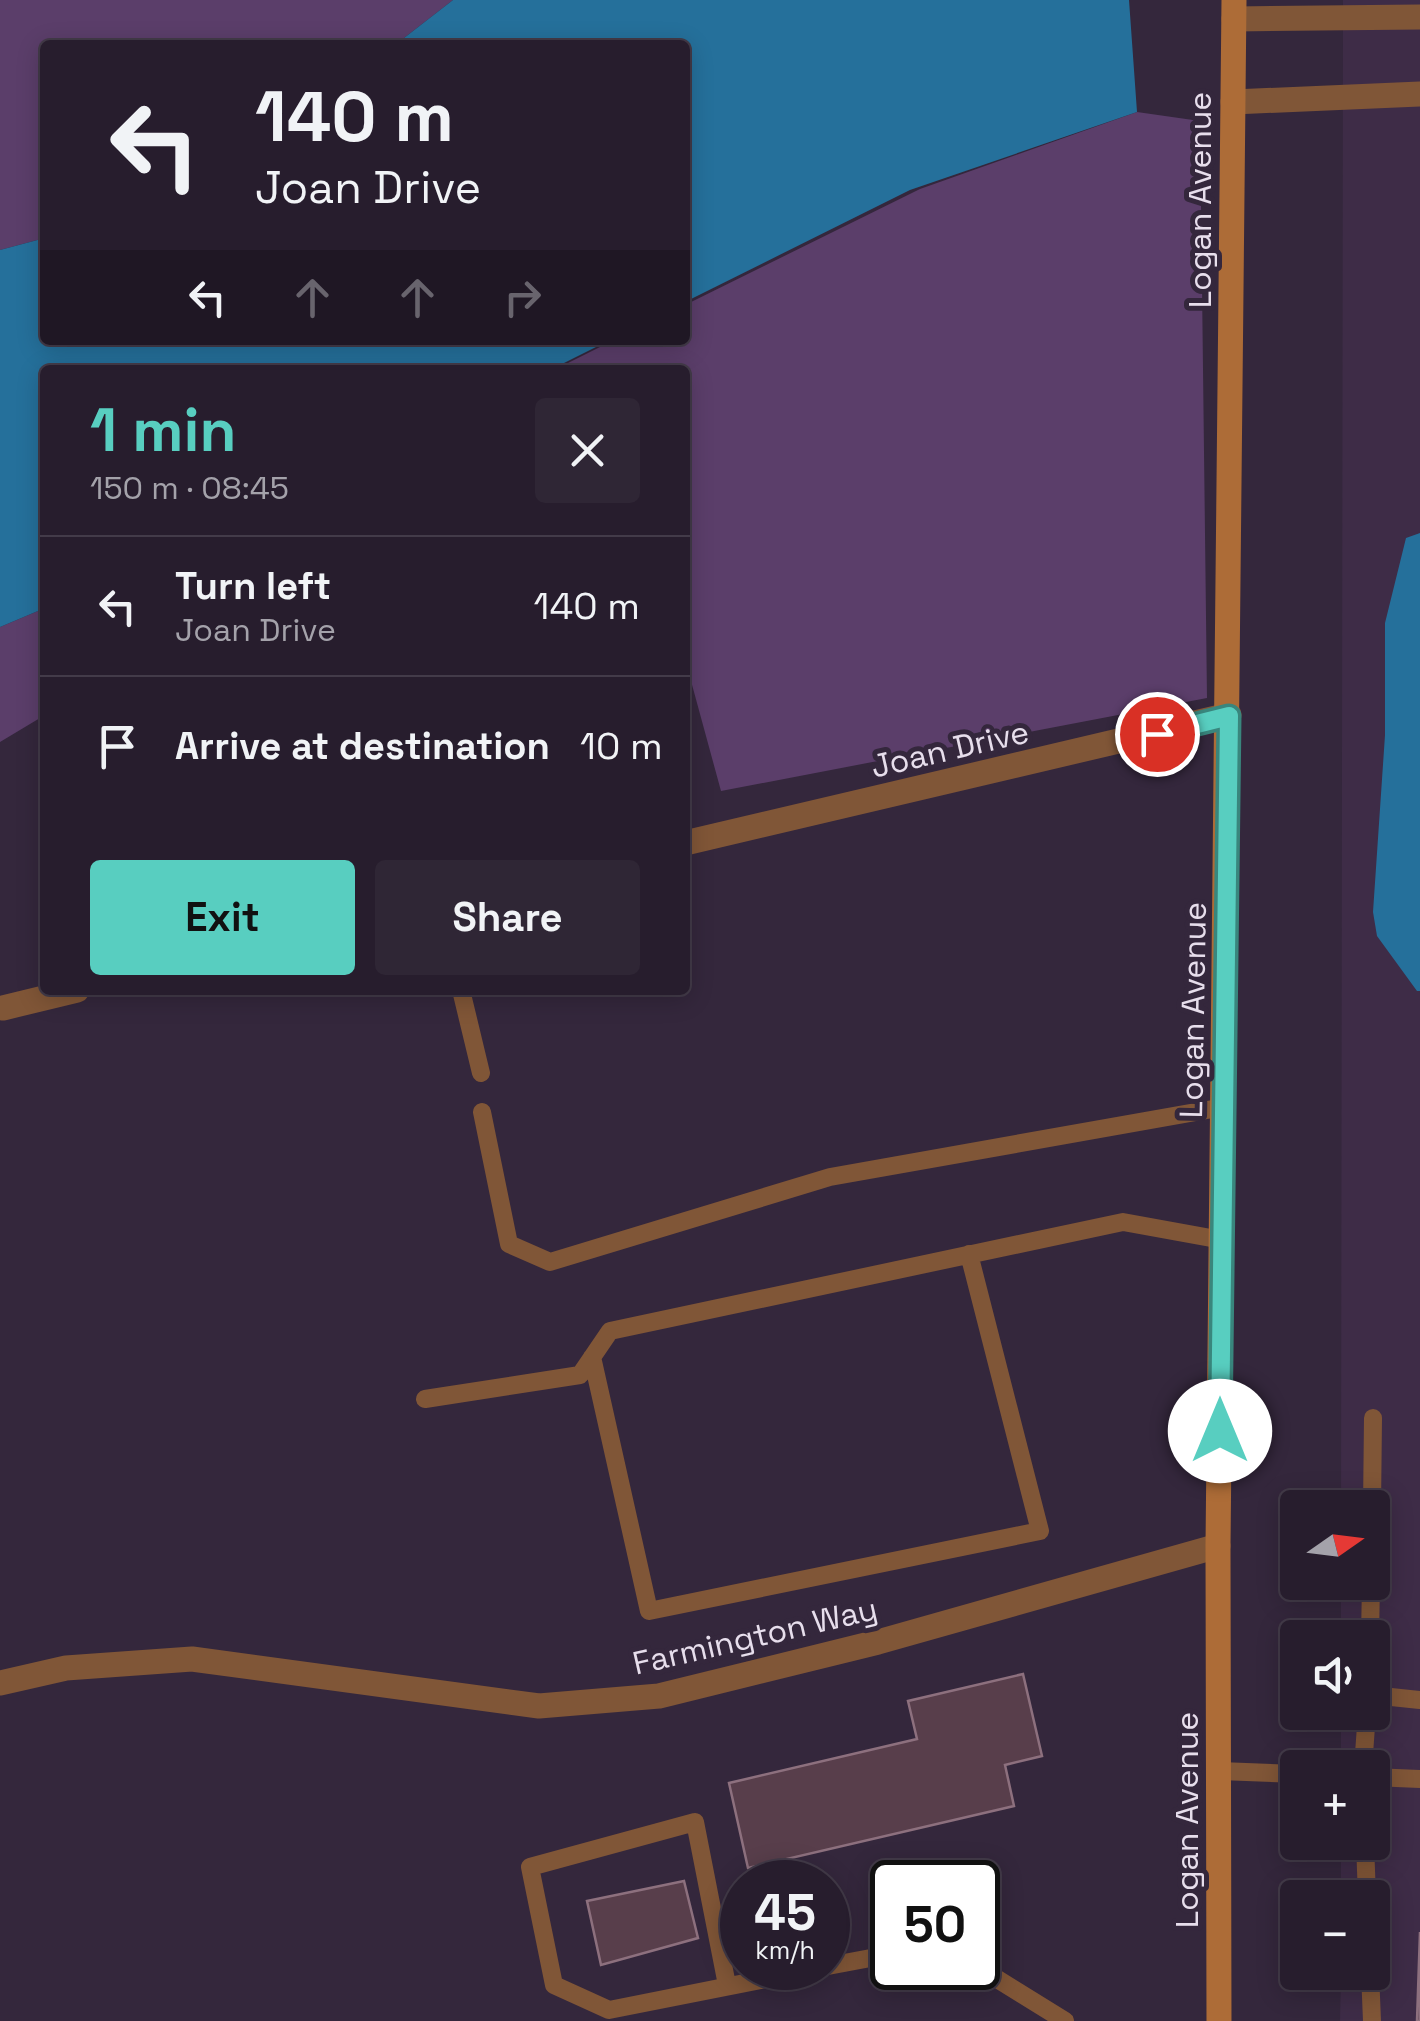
<!DOCTYPE html>
<html lang="en">
<head>
<meta charset="utf-8">
<style>
  body { margin:0; font-family:"Space Grotesk",sans-serif; background:#2f2635; color:#f1f3f6; height:100vh; display:flex; flex-direction:column; font-size:38px; white-space:nowrap }
  * { box-sizing:border-box; margin:0 }
  p { font-size:32px; color:#a4a2aa }
  .icon { flex:none; width:55px; height:55px; fill:none; stroke:currentColor; stroke-width:2; stroke-linecap:round; stroke-linejoin:round }
  .map { position:relative; flex:1; overflow:hidden }
  .panel { position:absolute; left:40px; top:365px; width:650px; height:630px; display:flex; flex-direction:column; background:#271d2d; border-radius:10px; box-shadow:0 5px 25px #0003,0 0 0 2px #433b49 }
  .panel>* { flex:none }
  .guide { position:absolute; left:40px; top:40px; width:650px; height:305px; border-radius:10px; box-shadow:0 5px 25px #0003,0 0 0 2px #433b49; background:#271d2d; color:#f1f3f6; overflow:hidden }
  .needle { width:65px; rotate:76deg }
  .controls { position:absolute; left:1280px; top:1490px; display:grid; gap:20px }
  .controls a { display:grid; place-items:center; width:110px; height:110px; border-radius:10px; background:#271d2d; box-shadow:0 5px 25px #0003,0 0 0 2px #433b49; font-size:50px }
  .speed { position:absolute; left:720px; top:1860px; display:flex; gap:20px; font-size:50px; font-weight:700; text-align:center }
  .speed>* { display:grid; place-content:center; width:130px; height:130px; border-radius:50%; background:#271d2d; box-shadow:0 5px 25px #0003,0 0 0 2px #433b49; line-height:1 }
  .speed small { font-size:25px; font-weight:400 }
  .speed .limit { border:5px solid #111; border-radius:15px; background:#fff; color:#111 }
  .pin { position:absolute; display:grid; place-items:center; width:85px; height:85px; color:#fff; margin:-42px; border:5px solid #fff; border-radius:50%; box-shadow:0 2px 10px #0007 }
  .me { position:absolute; width:110px; margin:-55px; rotate:0deg; stroke-linejoin:round; filter:drop-shadow(0 0 8px #0008) }
  .turn { display:flex; align-items:center; gap:35px; height:210px; padding:0 50px; font-size:45px }
  .turn .icon { width:130px; height:130px; stroke-width:2.5 }
  .turn b { display:block; font-size:70px; line-height:85px }
  .lanes { display:flex; align-items:center; height:95px; padding:0 50px; background:#0003; justify-content:center; gap:50px; direction:ltr }
  .lanes .off { opacity:.35 }
  .round { display:grid; place-items:center; flex:none; width:105px; height:105px; border-radius:10px; background:#2f2635 }
  .head { display:flex; align-items:center; justify-content:space-between; height:170px; padding:0 50px }
  h1 { font-size:60px; font-weight:700; line-height:75px; color:#58cec0 }
  .cta { display:flex; gap:20px; margin-top:auto; padding:20px 50px }
  .cta a { flex:1; height:115px; border-radius:10px; background:#58cec0; color:#111; font-size:40px; font-weight:700; line-height:115px; text-align:center }
  .cta a+a { background:#2f2635; color:#f1f3f6 }
  ul { padding:0; list-style:none }
  li { display:flex; align-items:center; gap:30px; height:140px; padding:0 50px; border-top:2px solid #433b49 }
  li div { flex:1 }
  li b { display:block; font-size:38px }
  li em { font-style:normal }
  .map>svg:first-child { display:block }
</style>
</head>
<body>
<div class="map">
<svg width="1420" height="2021" viewBox="0 0 1420 2021">
  <rect width="100%" height="100%" fill="#34273c"/>
  <!-- built -->
  <path fill="#3e2c47" d="M1343,0h77v2021h-80l1,-48 31,-1v-74l-31,-1v-54l31,-1v-74l-31,-1v-54l31,-1v-74l-31,-1v-54l31,-1v-74l-31,-1z"/>
  <!-- green -->
  <path fill="#5b3e6a" d="M0,0h453l-58,45h-350v193l-45,12z
    M1137,112l63,9 7,577 -486,93 -36,-132v-289h-131l60,-30h71v-35l235,-116z
    M45,608v107l-45,27v-115z"/>
  <!-- water -->
  <path fill="#25709b" d="M453,0h676l8,112 -227,78 -225,112v-257h-290z
    M45,238v102h565l-60,30h-505v238l-45,19v-377z
    M1420,533v458h-3l-40,-55 -4,-24 12,-177v-112l21,-85z"/>
  <!-- building -->
  <path fill="#583e4b" stroke="#8d707e" stroke-width="2.5" d="M1023,1674l19,82 -37,9 9,41 -266,62 -19,-85 188,-44 -9,-38z
    M684,1881l14,57 -97,27 -14,-64z
    M1420,1932v89h-3z"/>
  <g fill="none" stroke-linecap="round" stroke-linejoin="round">
    <!-- service -->
    <path stroke="#805637" stroke-width="18" d="M461,990l20,83
      M482,1112l27,132 41,18 280,-85 394,-70
      M592,1357l57,254 391,-80 -71,-277
      M425,1399l155,-24 30,-44 513,-109 99,18
      M1372,1508l1,-90
      M1370,1638l1,-56
      M1372,1695l48,5
      M1363,1768l4,-56
      M1220,1771l78,3
      M1372,1777l48,2
      M1365,1842l2,56
      M828,1966l64,-12
      M978,1967l87,54
      M1370,1972l2,49
      M727,1985l-32,-163 -165,45 24,118 55,25 212,-42"/>
    <!-- minor -->
    <path stroke="#805637" stroke-width="25" d="M1234,19l186,-2
      M1233,102l187,-8
      M685,843l544,-128
      M3,1008l74,-18"/>
    <!-- tertiary -->
    <path stroke="#805637" stroke-width="25" d="M0,1683l66,-15 126,-9 347,47 120,-10 219,-54 340,-96"/>
    <!-- secondary -->
    <path stroke="#ad6c37" stroke-width="25" d="M1219,2021l-1,-475 16,-1546"/>
  </g>
  <g fill="none" stroke-linecap="round" stroke-linejoin="round">
    <defs>
      <path id="route" d="M1157,734l72,-18 -9,715"/>
    </defs>
    <!-- route casing -->
    <use href="#route" stroke="#39867d" stroke-width="25"/>
    <!-- route -->
    <use href="#route" stroke="#58cec0" stroke-width="18"/>
  </g>
  <g text-anchor="middle" stroke-width="10" stroke-linejoin="round" paint-order="stroke">
    <!-- street labels -->
    <g font-size="32" fill="#e7deec" stroke="#34273c">
      <text transform="translate(1200 200) rotate(-90)" y="11">Logan Avenue</text>
      <text transform="translate(950 749) rotate(-13)" y="11">Joan Drive</text>
      <text transform="translate(1193 1010) rotate(-89)" y="11">Logan Avenue</text>
      <text transform="translate(755 1636) rotate(-13)" y="11">Farmington Way</text>
      <text transform="translate(1187 1820) rotate(-90)" y="11">Logan Avenue</text>
    </g>
  </g>
</svg>
<div class="controls">
<a><svg class="needle" viewBox="-14 -14 28 28"><path d="M0-13l5 13h-10z" fill="#e53935"/><path d="M0 13l5-13h-10z" fill="#a4a2aa"/></svg></a>
<a><svg class="icon" aria-label="sound" viewBox="0 0 24 24"><path d="M4 9h4l5-4v14l-5-4H4zM17 9q2 3 0 6"/></svg></a>
<a>+</a>
<a>−</a>
</div>
<div class="speed"><div>45<small>km/h</small></div><div class="limit">50</div></div>
<div class="pin" style="left:1157px;top:734px;background:#d93025"><svg class="icon" aria-label="arrive" viewBox="0 0 24 24"><path d="M6 21V4h12l-3 4 3 4H6"/></svg></div>
<svg class="me" style="left:1220px;top:1431px" viewBox="-20 -20 40 40"><circle r="19" fill="#fff"/><path d="M0-13L10 11 0 6-10 11z" fill="#58cec0"/></svg>
<div class="guide">
<div class="turn"><svg class="icon" aria-label="left" viewBox="0 0 24 24"><path d="M17 20v-9H6M10 6l-5 5 5 5"/></svg><div><b>140 m</b>Joan Drive</div></div>
<div class="lanes"><svg class="icon" aria-label="left" viewBox="0 0 24 24"><path d="M17 20v-9H6M10 6l-5 5 5 5"/></svg><svg class="icon off" aria-label="ahead" viewBox="0 0 24 24"><path d="M12 20V5M6 11l6-6 6 6"/></svg><svg class="icon off" aria-label="ahead" viewBox="0 0 24 24"><path d="M12 20V5M6 11l6-6 6 6"/></svg><svg class="icon off" aria-label="right" viewBox="0 0 24 24"><path d="M7 20v-9h11M14 6l5 5-5 5"/></svg></div>
</div>
<section class="panel">
<div class="head"><div><h1>1 min</h1><p>150 m · 08:45</p></div><a class="round"><svg class="icon" aria-label="close" viewBox="0 0 24 24"><path d="M6 6l12 12M18 6L6 18"/></svg></a></div>
<ul>
<li><svg class="icon" aria-label="left" viewBox="0 0 24 24"><path d="M17 20v-9H6M10 6l-5 5 5 5"/></svg><div><b>Turn left</b><p>Joan Drive</p></div><em>140 m</em></li>
<li><svg class="icon" aria-label="arrive" viewBox="0 0 24 24"><path d="M6 21V4h12l-3 4 3 4H6"/></svg><div><b>Arrive at destination</b></div><em>10 m</em></li>
</ul>
<div class="cta"><a>Exit</a><a>Share</a></div>
</section>
</div>
</body>
</html>
